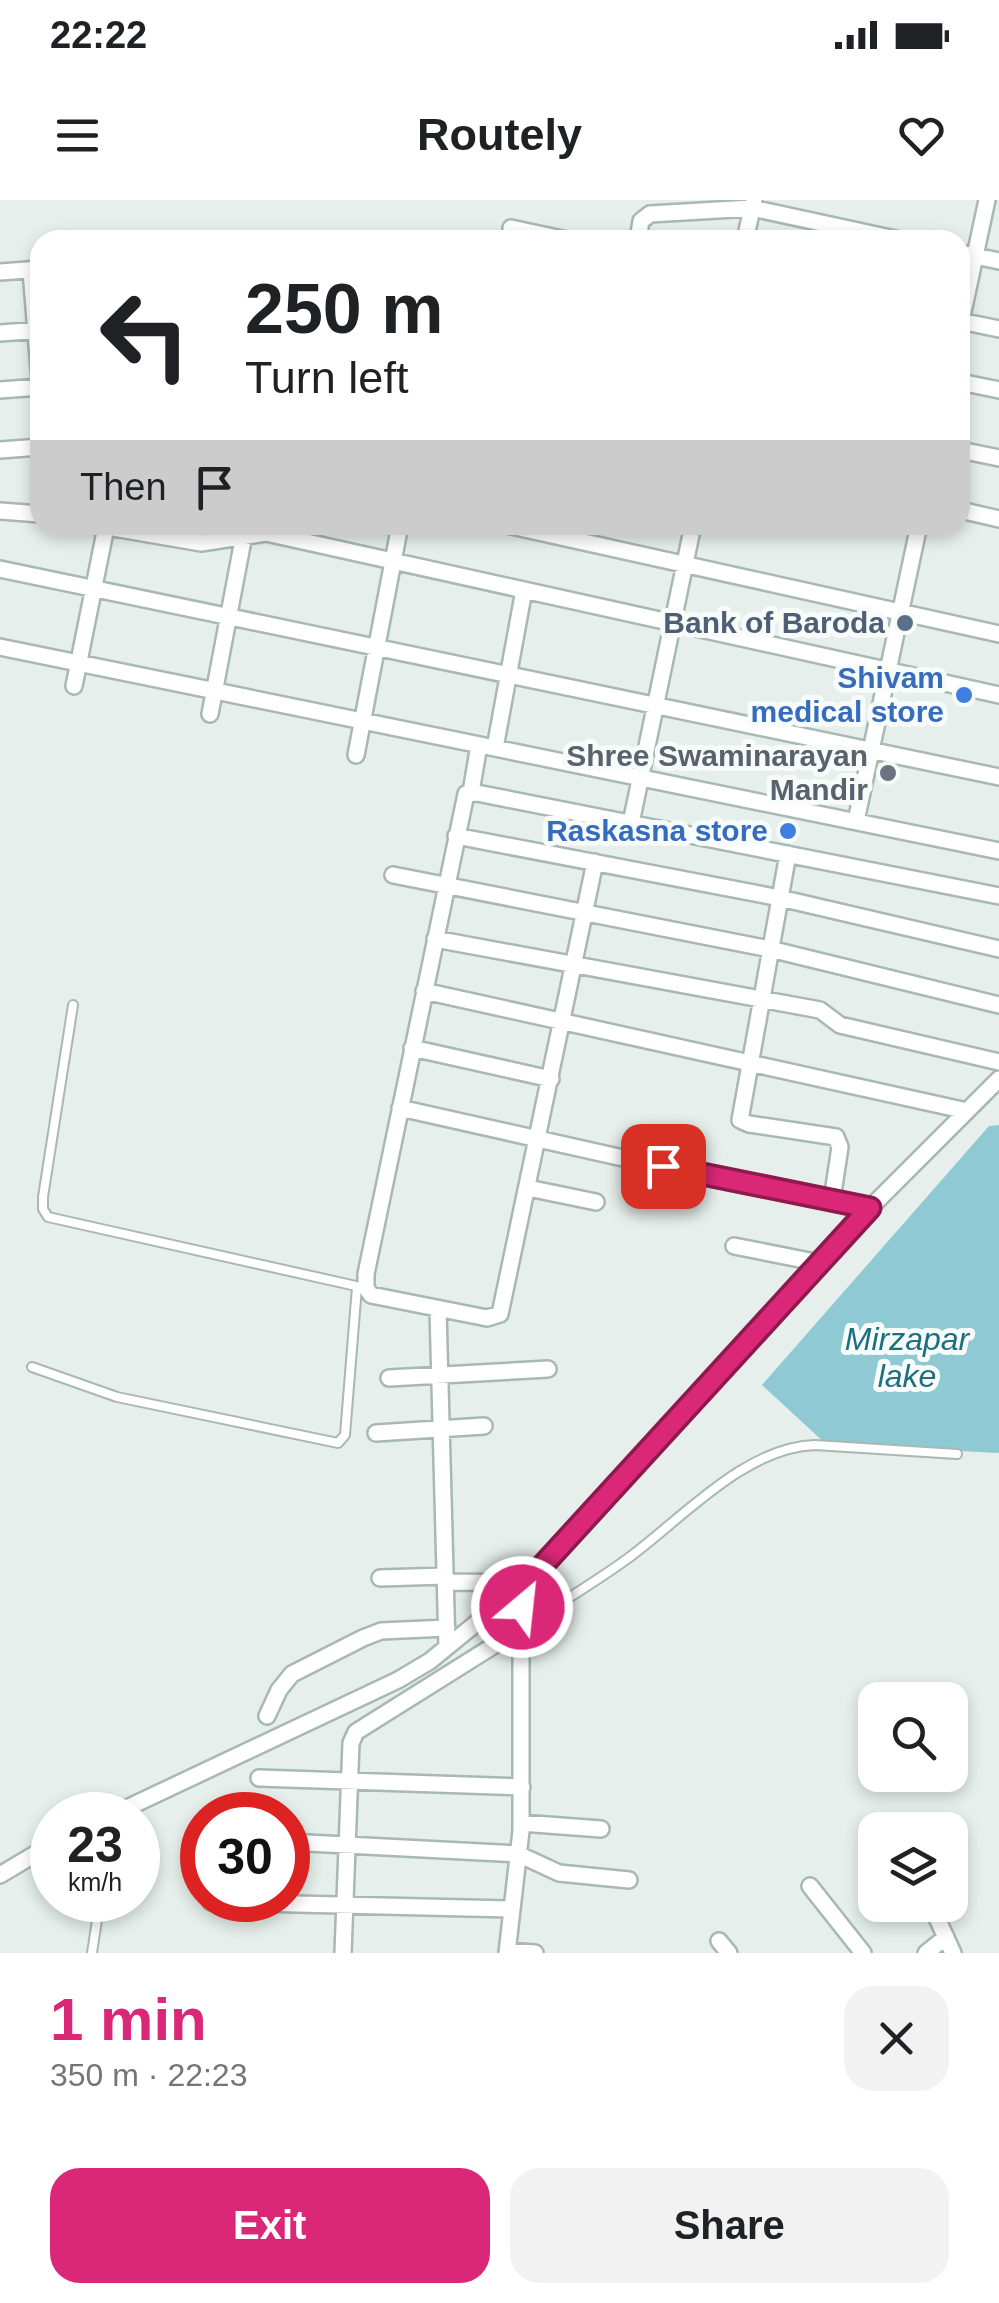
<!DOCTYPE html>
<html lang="en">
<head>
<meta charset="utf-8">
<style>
  body { margin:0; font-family:Arial,sans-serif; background:#f2f2f2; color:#202124; height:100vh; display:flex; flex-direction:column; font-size:38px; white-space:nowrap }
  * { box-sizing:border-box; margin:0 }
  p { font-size:32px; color:#757577 }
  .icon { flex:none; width:55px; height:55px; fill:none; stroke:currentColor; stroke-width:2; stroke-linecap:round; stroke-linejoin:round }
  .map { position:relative; height:1753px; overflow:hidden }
  .details { display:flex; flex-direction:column; background:#fff; flex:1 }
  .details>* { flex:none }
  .top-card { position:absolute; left:30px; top:30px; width:940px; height:305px; border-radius:30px; box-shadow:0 5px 15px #0003; background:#fff; color:#202124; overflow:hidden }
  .buttons { position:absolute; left:858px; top:1482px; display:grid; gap:20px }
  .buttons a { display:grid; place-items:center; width:110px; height:110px; border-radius:20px; background:#fff; box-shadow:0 5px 15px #0003; font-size:50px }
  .speed { position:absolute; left:30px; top:1592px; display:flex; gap:20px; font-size:50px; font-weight:700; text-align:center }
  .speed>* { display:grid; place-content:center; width:130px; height:130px; border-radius:50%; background:#fff; box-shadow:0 5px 15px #0003; line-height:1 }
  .speed small { font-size:25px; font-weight:400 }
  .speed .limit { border:15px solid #d22; background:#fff; color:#111 }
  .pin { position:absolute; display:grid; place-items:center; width:85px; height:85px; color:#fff; margin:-42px; border-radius:20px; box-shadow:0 5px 15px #0006 }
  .me { position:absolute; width:110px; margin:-55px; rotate:28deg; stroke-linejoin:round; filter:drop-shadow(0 0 8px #0008) }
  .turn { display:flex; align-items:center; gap:35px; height:210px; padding:0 50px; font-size:45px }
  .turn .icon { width:130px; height:130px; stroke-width:2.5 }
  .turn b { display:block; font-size:70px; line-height:85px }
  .then { display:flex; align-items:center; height:95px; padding:0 50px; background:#0003; gap:20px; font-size:38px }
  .round { display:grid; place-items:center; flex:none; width:105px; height:105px; border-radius:30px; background:#f2f2f2 }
  .overview { display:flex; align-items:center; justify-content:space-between; height:170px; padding:0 50px }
  h1 { font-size:60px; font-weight:800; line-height:75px; color:#db2777 }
  .cta { display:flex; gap:20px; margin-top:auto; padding:20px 50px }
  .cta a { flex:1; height:115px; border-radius:30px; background:#db2777; color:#fff; font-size:40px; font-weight:800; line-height:115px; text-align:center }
  .cta a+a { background:#f2f2f2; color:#202124 }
  .status { display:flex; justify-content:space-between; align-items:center; height:70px; padding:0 50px; background:#fff; direction:ltr }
  .status svg { height:28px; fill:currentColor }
  header { display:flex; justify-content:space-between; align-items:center; height:130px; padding:0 50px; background:#fff; font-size:45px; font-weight:800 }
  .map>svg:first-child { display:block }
</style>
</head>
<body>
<div class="status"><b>22:22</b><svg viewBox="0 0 49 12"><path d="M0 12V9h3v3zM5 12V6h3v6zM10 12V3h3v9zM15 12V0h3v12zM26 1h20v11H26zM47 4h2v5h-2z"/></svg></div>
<header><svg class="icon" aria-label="menu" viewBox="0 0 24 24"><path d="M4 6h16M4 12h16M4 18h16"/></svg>Routely<svg class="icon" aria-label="heart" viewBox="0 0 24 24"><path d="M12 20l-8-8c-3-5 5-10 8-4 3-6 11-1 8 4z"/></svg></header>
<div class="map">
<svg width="999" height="1753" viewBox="0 0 999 1753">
  <rect width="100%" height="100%" fill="#e6efeb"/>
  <!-- water -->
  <path fill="#8ec9d4" d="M999,925v328l-173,-9 -64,-59 227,-259z"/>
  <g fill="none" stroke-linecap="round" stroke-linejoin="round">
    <defs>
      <path id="service" d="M73,805l-30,192v12l5,8 317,71
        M32,1167l85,30 221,46 7,-8 12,-148
        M524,1427c34,-23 70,-44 103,-68 55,-40 118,-112 188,-114l142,9
        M92,1753l8,-53"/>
      <path id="minor" d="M511,28l56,12
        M449,40h24
        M638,40l3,-19 9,-7 102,-6 148,32
        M745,40l9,-40
        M960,53l39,8
        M31,70l9,113
        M0,72l40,-3
        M960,121l39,8
        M960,126l27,-126
        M0,133l40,-3
        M960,182l39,8
        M0,190l40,-3
        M0,250l40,-3
        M960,250l39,8
        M960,310l39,9
        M0,311l40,3
        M96,325l105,18 65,-10 733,162
        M507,325l492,109
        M0,369l999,208
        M0,447l999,204
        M74,486l32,-159
        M210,514l34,-179
        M495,548l29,-158
        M356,555l44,-230
        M471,592l8,-47
        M856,621l63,-296
        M631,623l62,-298
        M456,636l324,62 219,51
        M788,654l-48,266 9,4 87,13 4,10 -8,53
        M595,662l-95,452 -13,4 -116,-23 -5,-7v-14l100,-480 11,-1 522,103
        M393,675l377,74 229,56
        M435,739l385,71 20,15 159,37
        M424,791l543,120
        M412,848l139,31
        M400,908l330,74 140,26
        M528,988l68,14
        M734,1046l86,17
        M438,1110l9,337
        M389,1178l159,-9
        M376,1233l108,-7
        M380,1378l65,-2
        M445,1382l80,1
        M267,1516l12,-26 13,-16 71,-36 18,-7 66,-3
        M259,1578l263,9
        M112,1615l286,-135 32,-19 99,-81
        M521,1623l80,6
        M288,1642l230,12 41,19 70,7
        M0,1675l52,-31
        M810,1686l53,67
        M211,1702l301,7
        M931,1705l22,48
        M719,1741l10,12
        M508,1751l27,2
        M343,1753l8,-210 5,-11 164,-103
        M507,1753l14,-122v-224l12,-31 337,-368 129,-129
        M926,1753l20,-16"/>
    </defs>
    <!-- service casing -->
    <use href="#service" stroke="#a8b8b2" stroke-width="12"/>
    <!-- minor casing -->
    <use href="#minor" stroke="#a8b8b2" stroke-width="20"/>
    <!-- service -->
    <use href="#service" stroke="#fff" stroke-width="8"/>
    <!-- minor -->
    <use href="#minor" stroke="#fff" stroke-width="15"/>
  </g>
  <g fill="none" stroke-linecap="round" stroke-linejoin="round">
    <defs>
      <path id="route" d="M522,1407l11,-31 337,-368 -207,-42"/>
    </defs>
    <!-- route casing -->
    <use href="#route" stroke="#8e194d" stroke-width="25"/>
    <!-- route -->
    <use href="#route" stroke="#db2777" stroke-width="18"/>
  </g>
  <!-- markers -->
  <circle fill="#5c6f8a" stroke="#f7fbf9" stroke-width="4" cx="905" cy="423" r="10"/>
  <g fill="#3f7fe0" stroke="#f7fbf9" stroke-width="4">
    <circle cx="964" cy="495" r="10"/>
    <circle cx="788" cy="631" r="10"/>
  </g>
  <circle fill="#6b7280" stroke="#f7fbf9" stroke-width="4" cx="888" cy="573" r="10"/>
  <g text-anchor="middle" stroke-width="10" stroke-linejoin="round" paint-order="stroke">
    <!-- service labels -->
    <g font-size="30" font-weight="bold" fill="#4e5e75" stroke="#f7fbf9" text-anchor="end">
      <text x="885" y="433">Bank of Baroda</text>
    </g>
    <!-- shop labels -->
    <g font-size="30" font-weight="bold" fill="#366cbe" stroke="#f7fbf9" text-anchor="end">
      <text x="944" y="488">Shivam<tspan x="944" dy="34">medical store</tspan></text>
      <text x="768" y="641">Raskasna store</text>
    </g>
    <!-- worship labels -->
    <g font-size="30" font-weight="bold" fill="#5b616d" stroke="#f7fbf9" text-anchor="end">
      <text x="868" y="566">Shree Swaminarayan<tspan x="868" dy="34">Mandir</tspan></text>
    </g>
    <!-- water labels -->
    <g font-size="32" font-style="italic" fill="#1c6f80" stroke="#f7fbf9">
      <text x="907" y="1150">Mirzapar<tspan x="907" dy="37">lake</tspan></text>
    </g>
  </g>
</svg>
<div class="buttons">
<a><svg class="icon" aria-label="search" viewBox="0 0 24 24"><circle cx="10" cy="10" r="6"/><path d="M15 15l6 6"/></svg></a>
<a><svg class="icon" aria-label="layers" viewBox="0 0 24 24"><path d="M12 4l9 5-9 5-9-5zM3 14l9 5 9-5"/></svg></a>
</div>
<div class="speed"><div>23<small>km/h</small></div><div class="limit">30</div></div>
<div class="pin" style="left:663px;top:966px;background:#d93025"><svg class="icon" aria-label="arrive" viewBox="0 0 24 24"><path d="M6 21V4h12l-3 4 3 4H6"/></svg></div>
<svg class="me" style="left:522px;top:1407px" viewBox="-20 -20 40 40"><circle r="17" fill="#db2777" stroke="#fff" stroke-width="3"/><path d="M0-11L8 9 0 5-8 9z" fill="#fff"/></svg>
<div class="top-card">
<div class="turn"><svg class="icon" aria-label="left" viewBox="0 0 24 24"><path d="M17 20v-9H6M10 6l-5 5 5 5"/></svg><div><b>250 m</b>Turn left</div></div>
<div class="then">Then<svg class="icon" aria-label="arrive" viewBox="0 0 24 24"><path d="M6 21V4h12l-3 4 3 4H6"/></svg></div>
</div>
</div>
<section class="details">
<div class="overview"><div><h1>1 min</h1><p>350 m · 22:23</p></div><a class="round"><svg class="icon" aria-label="close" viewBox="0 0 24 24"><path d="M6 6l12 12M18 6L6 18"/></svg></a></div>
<div class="cta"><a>Exit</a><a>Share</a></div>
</section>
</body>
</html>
